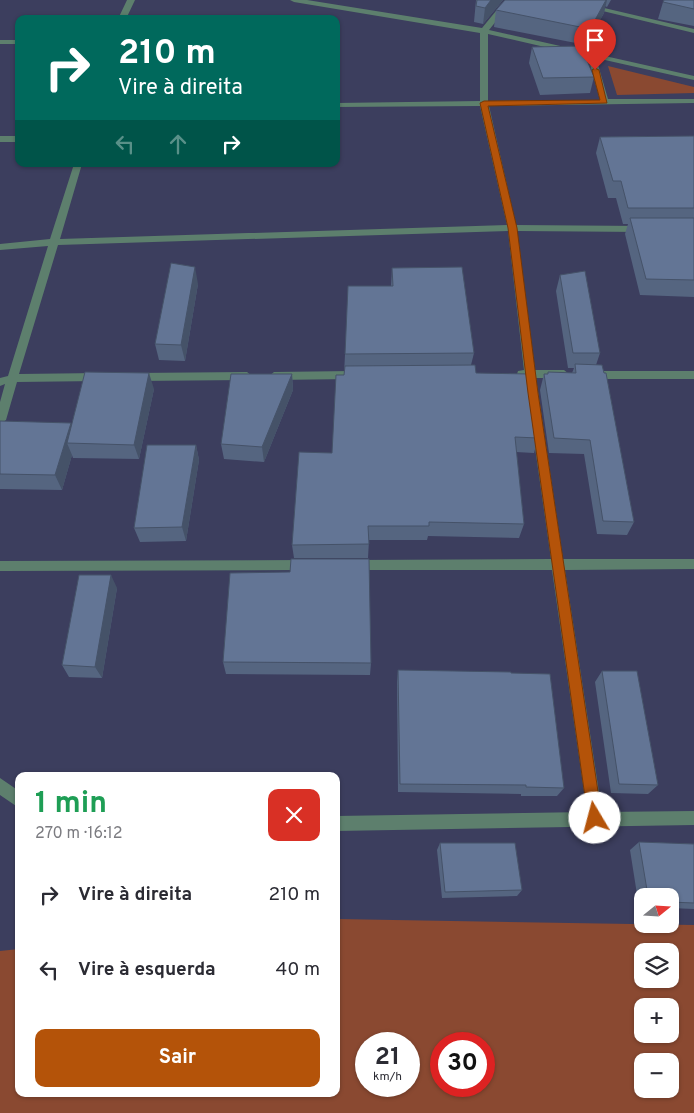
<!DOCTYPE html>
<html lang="pt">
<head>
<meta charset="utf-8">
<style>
  body { margin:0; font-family:Overpass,sans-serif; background:#f7f7f7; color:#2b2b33; height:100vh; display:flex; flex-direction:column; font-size:19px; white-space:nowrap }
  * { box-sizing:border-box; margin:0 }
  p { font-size:16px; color:#7c7c81 }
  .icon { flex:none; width:28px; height:28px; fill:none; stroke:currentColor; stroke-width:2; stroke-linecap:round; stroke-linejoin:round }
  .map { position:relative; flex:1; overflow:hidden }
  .details { position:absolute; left:15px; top:772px; width:325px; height:325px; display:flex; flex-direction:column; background:#fff; border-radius:10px; box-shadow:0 1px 4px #0004 }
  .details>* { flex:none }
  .top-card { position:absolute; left:15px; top:15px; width:325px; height:152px; border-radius:10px; box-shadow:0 1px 4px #0004; background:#00695c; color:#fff; overflow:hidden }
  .needle { width:32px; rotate:72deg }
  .controls { position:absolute; left:634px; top:888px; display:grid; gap:10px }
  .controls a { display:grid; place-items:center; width:45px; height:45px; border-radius:10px; background:#fff; box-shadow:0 1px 4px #0004; font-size:25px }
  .speed { position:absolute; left:355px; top:1032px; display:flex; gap:10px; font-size:25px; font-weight:700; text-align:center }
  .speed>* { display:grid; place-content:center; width:65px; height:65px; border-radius:50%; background:#fff; box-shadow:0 1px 4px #0004; line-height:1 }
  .speed small { font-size:12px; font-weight:400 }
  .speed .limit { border:8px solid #d22; background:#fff; color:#111 }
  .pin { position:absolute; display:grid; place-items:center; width:42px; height:42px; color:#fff; margin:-51px -21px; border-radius:50% 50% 50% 0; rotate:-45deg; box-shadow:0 0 5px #0007 }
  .pin .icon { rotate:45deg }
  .me { position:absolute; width:55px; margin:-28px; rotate:352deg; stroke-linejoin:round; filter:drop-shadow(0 0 4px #0008) }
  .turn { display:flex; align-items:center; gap:18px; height:105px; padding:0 20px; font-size:22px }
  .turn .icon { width:65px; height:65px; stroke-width:2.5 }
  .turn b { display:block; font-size:35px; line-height:42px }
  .lanes { display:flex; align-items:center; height:48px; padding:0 20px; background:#0003; justify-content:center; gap:25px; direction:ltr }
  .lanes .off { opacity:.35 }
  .round { display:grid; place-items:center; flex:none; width:52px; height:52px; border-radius:10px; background:#f7f7f7 }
  .headline { display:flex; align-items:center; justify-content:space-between; height:85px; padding:0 20px }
  h1 { font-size:30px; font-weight:700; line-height:38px; color:#1e9e55 }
  .button { display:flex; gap:10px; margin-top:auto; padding:10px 20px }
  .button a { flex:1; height:58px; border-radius:10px; background:#b45309; color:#fff; font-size:20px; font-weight:700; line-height:58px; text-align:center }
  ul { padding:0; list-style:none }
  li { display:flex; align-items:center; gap:15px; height:75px; padding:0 20px }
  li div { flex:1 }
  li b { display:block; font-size:19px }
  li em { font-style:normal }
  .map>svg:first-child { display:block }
</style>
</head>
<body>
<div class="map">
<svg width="694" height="1113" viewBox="0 0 694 1113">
  <rect width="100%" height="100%" fill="#3c3e5e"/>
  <!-- green -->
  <path fill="#8a4931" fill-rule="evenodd" d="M608,66l86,21v6l-77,2z
    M336,919l358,6v188h-694v-162l19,-2v145h317zM642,951h28v28h-28zM642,1006h28v28h-28zM366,1044h43v42h-43zM441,1044h43v42h-43zM642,1061h28v28h-28z"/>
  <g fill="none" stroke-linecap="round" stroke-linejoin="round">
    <!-- minor -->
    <path fill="#5d7f6d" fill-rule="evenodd" d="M127,0h8l-9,19h-8z
      M290,0h17l175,28 23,-28h8l-24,30 205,46v4l-98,-22 12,41h86v4l-205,3 27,119 126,1 5,3 -5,3 -125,-1 18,139h29l5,4 -5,4h-28l27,181h131v10l-129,1 37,242 92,-1v14l-358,6v-15l251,-4 -35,-242h-200l-4,-1 -2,-4 2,-4 4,-1 199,-1 -26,-181 -7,-1 -1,-3 1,-3 6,-1 -16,-139 -450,14 -39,129 80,-1 5,4 -5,4 -82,1 -11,38 -6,4v-22l5,-18 -5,2v-8l8,-2 40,-130 -48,4v-6l50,-5 24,-75h8l-22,75 447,-14 -27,-119 -144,1v-4l144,-2v-68l-186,-31zM488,34l100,23 12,43 -112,1z
      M557,0h13l124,29v4z
      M0,40h19v4h-19z
      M0,136h19v6h-19z
      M352,371l5,4 -5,4 -78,1 -5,-4 5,-4z
      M589,371h105v8h-105l-5,-4z
      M247,372l5,4 -5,4 -113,1 -5,-4 5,-4z
      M307,560l4,1 2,4 -2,4 -4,1 -307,1v-10z
      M0,778l19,13v17l-19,-13z"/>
  </g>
  <!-- wall -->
  <path fill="#556580" d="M476,0h27l-20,24 -9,-2z
    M505,0h106l-4,7 -2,-1 -1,7 -18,32 -92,-18 2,-17z
    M694,0v26l-36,-7 5,-17z
    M532,47l62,30 -4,16 -50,2 -11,-32z
    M694,136v161l-54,-2 -15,-61 3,-10h-5l-7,-26h-8l-12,-45 4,-16z
    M392,268l82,85 -3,12 5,8 62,65 -4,15 -18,-1 8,72 -5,14 -91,-2 -1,4h-58l-1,18h-74l-2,-13 40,-92 12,-78 1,-21 46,-68z
    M560,275l40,78 -4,12 38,157 -7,13 -30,-1 -13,-80 -35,-1 -9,-63 4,-16h4v-2l24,1 2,-5h-6l-12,-77z
    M198,284l-13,77 -26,-1 -4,-16z
    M292,374l1,16 -29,72 -40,-3 -3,-15z
    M154,389l-15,70 -66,-1 -1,-3 -10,35 -62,-1v-68l71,4z
    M196,445l3,15 -13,81 -46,1 -6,-14z
    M117,588l-15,90 -33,-1 -7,-12z
    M223,662l148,1 -1,12 -144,-1z
    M398,670l113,3 53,115 -7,8h-36v-2l-123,-2 -1,-110z
    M602,671l56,114 -10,9 -37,-1 -16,-111z
    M639,842l55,2v65l-24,-1v-12h-28v11h-3l-9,-57z
    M440,843l82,47 -5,6 -75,2 -5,-48z"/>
  <!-- shaded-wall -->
  <path fill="#455268" d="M491,0h12l-20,24 2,-16z
    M606,0h1l-3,13 -18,32 4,-16z
    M195,267l3,17 -13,77 -4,-16z
    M149,373l5,16 -15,70 -5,-14z
    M292,374l1,16 -29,72 -2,-15z
    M71,423l6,15 -10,5 5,12 -10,35 -7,-15z
    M196,445l3,15 -13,81 -4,-14z
    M111,575l6,13 -15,90 -7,-11z"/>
  <!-- building -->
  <path fill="#637595" stroke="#455268" d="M477,0h14l-6,8 -9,-2z
    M505,0h101l-16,29 -94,-19z
    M664,0h30v9l-31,-7z
    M581,46l13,31 -51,1 -11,-31z
    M694,136v72h-66l-7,-27h-8l-13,-44z
    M630,218h64v62l-48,-1z
    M171,263l24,4 -14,78 -26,-1z
    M462,267l12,86 -129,1 3,-68h45l-1,-18z
    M585,271l15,82h-27l-13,-78z
    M575,364l27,1 2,8h2l28,149 -31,-1 -13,-81 -36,-2 -10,-64h4v-2l28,1z
    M475,365l1,8 53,1 9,64 -23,-1 9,87 -95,-2v4h-61l1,18 -77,1 7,-93 33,1 4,-78h8l1,-9z
    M85,372l64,1 -15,72 -67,-2z
    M231,374h61l-30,73 -41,-3z
    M0,421l71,2 -16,52 -55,-1z
    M147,445h49l-14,82 -48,1z
    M291,559h78l2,104 -148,-1 7,-89 60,-1z
    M79,575h32l-16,92 -33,-2z
    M398,670l113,2v1l39,1 14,114 -38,-1v-2l-126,-1z
    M602,671h35l21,114 -39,-1z
    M639,842l55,2v59l-24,-1v-6h-22z
    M440,843h75l7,47 -77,2z"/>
  <!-- route -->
  <path fill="#b45309" stroke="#753606" d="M595,68l4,2 8,33 -119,3 29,122 21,165 64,425 -2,5 -5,2 -5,-2 -2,-5 -60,-425 -20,-165 -28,-125 4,-2 116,-1 -8,-30z"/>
</svg>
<div class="controls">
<a><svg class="needle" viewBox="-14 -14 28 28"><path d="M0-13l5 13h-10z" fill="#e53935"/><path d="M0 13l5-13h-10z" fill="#7c7c81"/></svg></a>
<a><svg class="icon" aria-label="layers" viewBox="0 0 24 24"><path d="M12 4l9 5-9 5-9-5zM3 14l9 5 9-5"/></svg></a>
<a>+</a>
<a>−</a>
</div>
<div class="speed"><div>21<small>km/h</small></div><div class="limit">30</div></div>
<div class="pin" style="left:595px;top:70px;background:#d93025"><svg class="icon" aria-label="arrive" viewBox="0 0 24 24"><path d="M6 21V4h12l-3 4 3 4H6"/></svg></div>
<svg class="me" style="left:595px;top:818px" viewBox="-20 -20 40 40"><circle r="19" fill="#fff"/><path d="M0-13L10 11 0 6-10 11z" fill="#b45309"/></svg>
<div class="top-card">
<div class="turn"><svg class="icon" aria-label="right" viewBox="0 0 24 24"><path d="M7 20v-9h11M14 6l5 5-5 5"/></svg><div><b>210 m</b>Vire à direita</div></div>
<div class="lanes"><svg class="icon off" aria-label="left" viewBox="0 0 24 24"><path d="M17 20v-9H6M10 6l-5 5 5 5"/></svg><svg class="icon off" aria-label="ahead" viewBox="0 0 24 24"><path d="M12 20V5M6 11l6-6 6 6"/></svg><svg class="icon" aria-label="right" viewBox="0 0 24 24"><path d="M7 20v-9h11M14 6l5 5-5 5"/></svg></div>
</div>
<section class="details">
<div class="headline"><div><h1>1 min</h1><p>270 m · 16:12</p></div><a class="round" style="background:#d93025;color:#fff"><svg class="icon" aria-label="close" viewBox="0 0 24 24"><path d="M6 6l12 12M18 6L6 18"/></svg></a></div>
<ul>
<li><svg class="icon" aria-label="right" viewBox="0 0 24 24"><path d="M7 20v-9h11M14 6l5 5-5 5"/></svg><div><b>Vire à direita</b></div><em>210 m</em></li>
<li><svg class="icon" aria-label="left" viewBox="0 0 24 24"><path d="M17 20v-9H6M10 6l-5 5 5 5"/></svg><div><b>Vire à esquerda</b></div><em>40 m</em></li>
</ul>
<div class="button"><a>Sair</a></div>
</section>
</div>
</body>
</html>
